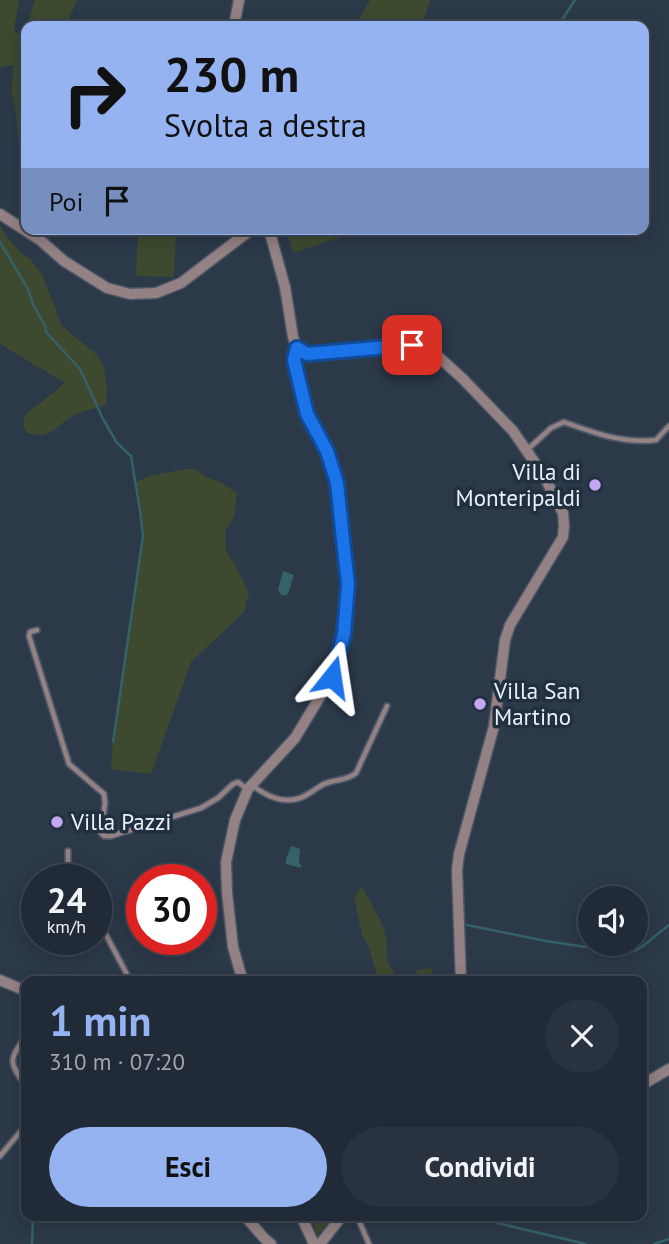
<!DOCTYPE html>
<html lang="it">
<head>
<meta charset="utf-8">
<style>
  body { margin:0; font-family:"PT Sans",sans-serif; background:#29333f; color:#f1f3f6; height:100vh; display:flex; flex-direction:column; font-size:26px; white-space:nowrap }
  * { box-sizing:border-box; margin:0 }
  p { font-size:23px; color:#a2a7ad }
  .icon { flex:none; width:38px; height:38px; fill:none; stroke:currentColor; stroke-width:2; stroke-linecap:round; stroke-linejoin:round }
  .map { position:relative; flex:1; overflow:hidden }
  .side { position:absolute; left:21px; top:976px; width:626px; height:245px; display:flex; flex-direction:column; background:#212b37; border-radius:14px; box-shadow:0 4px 18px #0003,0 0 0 2px #3e4752 }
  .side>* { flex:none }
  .guide { position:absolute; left:21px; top:21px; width:628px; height:214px; border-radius:14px; box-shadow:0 4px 18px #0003,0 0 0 2px #3e4752; background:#95b2f1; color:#111; overflow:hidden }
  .tools { position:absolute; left:578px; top:886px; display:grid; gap:14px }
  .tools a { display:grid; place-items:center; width:70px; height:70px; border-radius:50%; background:#212b37; box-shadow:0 4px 18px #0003,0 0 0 2px #3e4752; font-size:35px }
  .speed { position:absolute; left:21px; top:864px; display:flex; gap:14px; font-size:35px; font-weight:700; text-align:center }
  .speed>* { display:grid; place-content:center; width:91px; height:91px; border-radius:50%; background:#212b37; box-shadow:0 4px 18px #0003,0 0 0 2px #3e4752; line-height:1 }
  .speed small { font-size:18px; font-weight:400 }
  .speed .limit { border:10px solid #d22; background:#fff; color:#111 }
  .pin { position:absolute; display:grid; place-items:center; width:60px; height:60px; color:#fff; margin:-30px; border-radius:14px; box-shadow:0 4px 10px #0006 }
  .me { position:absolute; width:77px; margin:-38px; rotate:15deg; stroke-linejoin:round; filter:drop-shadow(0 0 5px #0008) }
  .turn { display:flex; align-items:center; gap:24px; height:147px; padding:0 28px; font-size:32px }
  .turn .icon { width:91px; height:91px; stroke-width:2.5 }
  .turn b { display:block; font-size:49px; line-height:60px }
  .then { display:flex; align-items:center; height:66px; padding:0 28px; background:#0003; gap:14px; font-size:26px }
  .round { display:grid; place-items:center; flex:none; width:74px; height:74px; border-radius:37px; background:#29333f }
  .overview { display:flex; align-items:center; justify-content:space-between; height:119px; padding:0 28px }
  h1 { font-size:42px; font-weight:800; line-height:52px; color:#95b2f1 }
  .action { display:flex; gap:14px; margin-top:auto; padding:14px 28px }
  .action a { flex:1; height:80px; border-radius:42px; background:#95b2f1; color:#111; font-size:28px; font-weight:800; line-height:80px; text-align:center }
  .action a+a { background:#29333f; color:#f1f3f6 }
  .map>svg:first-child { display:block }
</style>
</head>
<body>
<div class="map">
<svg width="669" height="1244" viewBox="0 0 669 1244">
  <rect width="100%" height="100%" fill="#2c3949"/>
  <!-- green -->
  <path fill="#3d4a2f" d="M0,0h19l-5,30 6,5 5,-2 1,-3v86c-1,10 2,20 -1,29l-7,-7 -2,-25 -5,-24 2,-11v-13l-13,2z
    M35,0h42l-11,26h-39z
    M370,0h60l-8,26h-67z
    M0,225l5,10 14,16 12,9 11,14 20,52 34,28 8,13 3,21 -1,17c-11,4 -23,5 -33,11 -21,12 -19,23 -46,17l-4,-9 2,-9 40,-32 -65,-39z
    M138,229h38l-2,48 -38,-1z
    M286,229h79l-72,24z
    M185,469h10l11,8 16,6 15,10 -3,24 -9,14 1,20 10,15 13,27 -5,19 -53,50 -40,112 -40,-5 2,-27 30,-206 -8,-53 14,-7z
    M362,886l20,38 4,14 2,25 7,12 1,7h-17l-10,-35 -7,-12 -8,-38z
    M432,968l-1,14h-25l12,-12z
    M310,1216h23l-15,19z"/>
  <!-- water -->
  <path fill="#356169" d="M283,571l11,4 -6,19 -6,2 -4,-6z
    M291,846l9,3 -1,13 2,3v3l-15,-4v-5z"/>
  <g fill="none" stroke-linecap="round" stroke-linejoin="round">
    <!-- stream -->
    <path stroke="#356169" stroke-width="2.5" d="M558,26l17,-26
      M644,211l5,4
      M0,242l28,47 5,15 13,24v4l34,37 23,50 14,24 14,13 9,55 3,25 -30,206
      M467,925l79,16 59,9 22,2 8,-1 8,-5 26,-21
      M497,1223l89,21
      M32,1244l1,-28
      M654,1244l15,-5"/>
    <defs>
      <path id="service" d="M527,450l24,-22 13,-6c30,11 60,22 92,18l13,-14
        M37,630l-7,2 -1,4 40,128 35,30 1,9 -4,30 3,3h7l90,-28 17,-10 15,-14 5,-2 9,7
        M253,786c14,10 29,18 47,12 9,-3 16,-10 24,-14 11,-5 23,-3 32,-11l31,-67
        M68,851v11l9,18
        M96,916l35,66
        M26,1035c-16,25 -19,25 0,51
        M0,1156l26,-31
        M357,1216l12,28"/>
      <path id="minor" d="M234,26l5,-26
        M0,214l40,26 24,21 43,27 23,6 26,-1 25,-10 71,-54
        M269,229l16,58 8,50 4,11 10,6 105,-9 18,4 33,30 50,52 31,45 19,37 1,13 -1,11 -53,88 -5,15 -11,86 -35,128 -2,16 4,112
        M0,980l26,11
        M243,982l-10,-35 -6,-54 -1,-31 9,-42 13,-31 47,-51 37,-61 12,-43 3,-27 1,-23 -11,-101 -10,-32 -20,-37 -13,-53 3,-13
        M642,1085l27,-16
        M245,1216l19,22 7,6
        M301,1216l13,28
        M320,1244l22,-28"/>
    </defs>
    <!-- service casing -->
    <use href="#service" stroke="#4a5665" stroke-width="8"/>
    <!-- minor casing -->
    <use href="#minor" stroke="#4a5665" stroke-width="13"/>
    <!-- service -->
    <use href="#service" stroke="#938183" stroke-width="4.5"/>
    <!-- minor -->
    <use href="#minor" stroke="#938183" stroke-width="10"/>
  </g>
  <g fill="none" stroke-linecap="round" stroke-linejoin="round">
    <defs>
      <path id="route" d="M332,677l12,-43 4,-50 -3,-26 -8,-75 -10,-32 -20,-37 -13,-54 3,-12 10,6 105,-9"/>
    </defs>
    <!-- route casing -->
    <use href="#route" stroke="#114b97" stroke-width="18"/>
    <!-- route -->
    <use href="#route" stroke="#1a73e8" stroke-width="12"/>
  </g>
  <!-- markers -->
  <g fill="#c3a7f2" stroke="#222f3e" stroke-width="2.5">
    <circle cx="595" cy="485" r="7"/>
    <circle cx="480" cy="704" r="7"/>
    <circle cx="57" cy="822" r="7"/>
  </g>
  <g text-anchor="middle" stroke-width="7" stroke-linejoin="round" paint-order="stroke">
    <!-- poi labels -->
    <g font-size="23" fill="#e8f1fb" stroke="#222f3e" text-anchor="start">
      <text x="581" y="480" text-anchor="end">Villa di<tspan x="581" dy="26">Monteripaldi</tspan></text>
      <text x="494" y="699">Villa San<tspan x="494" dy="26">Martino</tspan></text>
      <text x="71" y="830">Villa Pazzi</text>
    </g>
  </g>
</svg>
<div class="tools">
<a><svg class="icon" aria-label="sound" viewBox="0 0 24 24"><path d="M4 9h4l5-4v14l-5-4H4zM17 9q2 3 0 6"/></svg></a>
</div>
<div class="speed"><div>24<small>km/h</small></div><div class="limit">30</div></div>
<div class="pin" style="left:412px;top:345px;background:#d93025"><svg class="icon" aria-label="arrive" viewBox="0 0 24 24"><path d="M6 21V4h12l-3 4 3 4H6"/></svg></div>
<svg class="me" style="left:332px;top:677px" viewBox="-20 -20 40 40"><path d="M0-17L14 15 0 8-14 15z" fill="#1a73e8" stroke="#fff" stroke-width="4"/></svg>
<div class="guide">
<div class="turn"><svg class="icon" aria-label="right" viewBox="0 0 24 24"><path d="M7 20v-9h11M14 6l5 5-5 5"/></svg><div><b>230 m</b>Svolta a destra</div></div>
<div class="then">Poi<svg class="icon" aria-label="arrive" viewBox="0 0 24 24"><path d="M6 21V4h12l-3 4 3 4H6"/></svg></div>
</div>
<section class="side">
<div class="overview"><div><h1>1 min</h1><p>310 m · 07:20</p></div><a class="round"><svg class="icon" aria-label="close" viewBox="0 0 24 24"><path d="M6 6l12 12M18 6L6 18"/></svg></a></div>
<div class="action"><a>Esci</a><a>Condividi</a></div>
</section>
</div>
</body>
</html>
